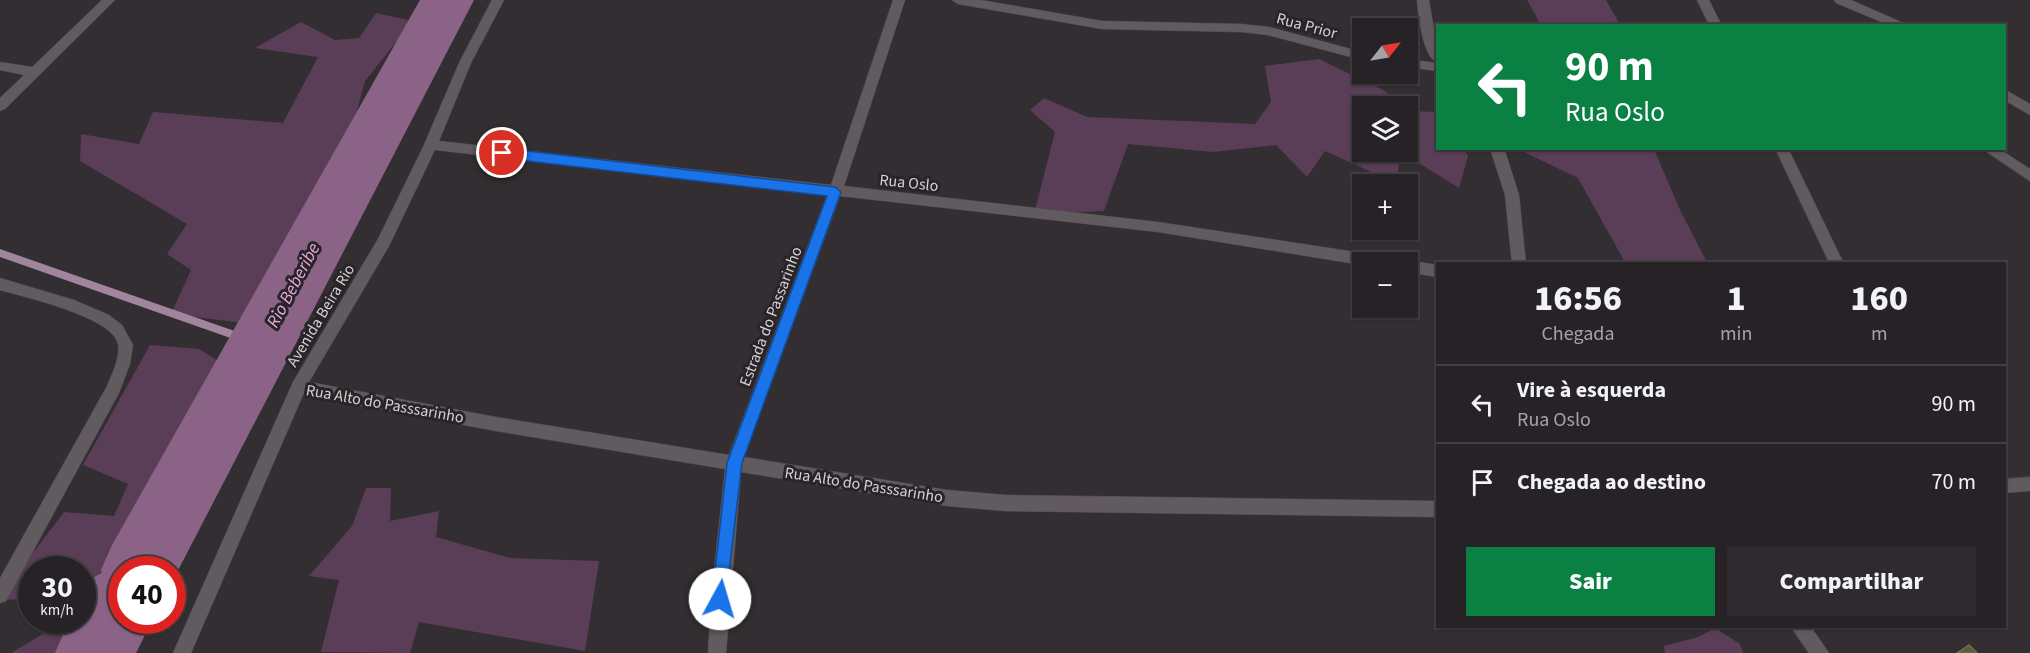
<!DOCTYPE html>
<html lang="pt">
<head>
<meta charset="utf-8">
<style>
  body { margin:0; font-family:"Source Sans 3",sans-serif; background:#2e2a2e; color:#f1f3f6; height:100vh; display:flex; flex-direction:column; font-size:22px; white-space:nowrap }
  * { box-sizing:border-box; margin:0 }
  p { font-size:20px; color:#a4a4a7 }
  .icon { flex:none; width:33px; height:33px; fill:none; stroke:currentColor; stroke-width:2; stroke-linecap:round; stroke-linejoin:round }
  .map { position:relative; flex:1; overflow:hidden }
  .panel { position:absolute; left:1436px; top:262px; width:570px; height:366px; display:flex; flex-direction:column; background:#262226; border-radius:0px; box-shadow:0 2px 4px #0004,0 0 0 2px #423f43 }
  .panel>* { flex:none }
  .guide { position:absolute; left:1436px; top:24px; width:570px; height:126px; border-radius:0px; box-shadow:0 2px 4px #0004,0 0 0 2px #423f43; background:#0b8043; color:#fff; overflow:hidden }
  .needle { width:39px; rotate:59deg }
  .fabs { position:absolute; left:1352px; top:18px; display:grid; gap:12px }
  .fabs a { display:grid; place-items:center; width:66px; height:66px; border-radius:0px; background:#262226; box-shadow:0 2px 4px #0004,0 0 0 2px #423f43; font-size:30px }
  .speed { position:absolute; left:18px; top:556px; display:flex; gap:12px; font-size:30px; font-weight:700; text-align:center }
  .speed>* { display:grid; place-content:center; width:78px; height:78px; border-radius:50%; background:#262226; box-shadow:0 2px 4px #0004,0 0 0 2px #423f43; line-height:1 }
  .speed small { font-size:15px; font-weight:400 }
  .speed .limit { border:9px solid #d22; background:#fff; color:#111 }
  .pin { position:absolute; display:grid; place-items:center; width:51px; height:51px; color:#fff; margin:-26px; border:3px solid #fff; border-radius:50%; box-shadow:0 2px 6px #0007 }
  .me { position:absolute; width:66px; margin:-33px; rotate:6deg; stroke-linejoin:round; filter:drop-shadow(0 0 4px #0008) }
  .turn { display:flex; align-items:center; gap:21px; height:126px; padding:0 30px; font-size:27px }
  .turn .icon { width:78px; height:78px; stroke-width:2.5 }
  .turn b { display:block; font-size:42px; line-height:51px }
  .eta { display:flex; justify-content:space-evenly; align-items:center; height:102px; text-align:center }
  .eta b { font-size:36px; font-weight:800; line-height:42px }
  .primary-button { display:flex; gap:12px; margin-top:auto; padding:12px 30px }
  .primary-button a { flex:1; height:69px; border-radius:0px; background:#0b8043; color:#fff; font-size:24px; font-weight:800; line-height:69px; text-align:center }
  .primary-button a+a { background:#2e2a2e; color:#f1f3f6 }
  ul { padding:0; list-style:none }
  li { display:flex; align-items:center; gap:18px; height:78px; padding:0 30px; border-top:2px solid #423f43 }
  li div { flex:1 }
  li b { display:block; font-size:22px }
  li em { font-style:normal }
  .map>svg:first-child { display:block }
</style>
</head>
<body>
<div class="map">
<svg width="2030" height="653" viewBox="0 0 2030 653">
  <rect width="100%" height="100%" fill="#332e32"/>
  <!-- green -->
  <path fill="#5a3e57" d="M1527,0h79l14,25h-79z
    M376,13l37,8 -48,60 -22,81 -83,163 -89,-11 20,-44 -24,-16 20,-30 -107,-63 1,-27 58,10 14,-32 130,11 35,-66 -63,-9 46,-26 34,18 24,-2z
    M1319,59l66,32 15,15h-38v46h45v-41l30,1v36l27,1 4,7 -9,32 -58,-36 -5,31 -71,-32 -18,26 -31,-32 -63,7 -85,-8 -24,67 -70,3 21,-82 -25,-22 14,-12 43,19 168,7 16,-22 -6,-36z
    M1525,149h129l26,61 28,54h-82l-48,-86 -54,-26z
    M150,345l49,4 34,21 -104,172 -62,111h-56l32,-19 3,-13h36v-51h-50l-1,29 -31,1v-4l64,-84 50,4 14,-32 -45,-19z
    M366,488h25l-1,33 49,-10 -3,26 74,21 89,3 -14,90 -166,-29 -9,31 -89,-1 18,-72 -30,-4 43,-50z
    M1715,628l25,16 3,9h-78l-1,-7 34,-9z"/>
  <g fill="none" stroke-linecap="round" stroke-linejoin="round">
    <!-- stream -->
    <path fill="#a1849d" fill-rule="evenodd" d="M0,249l266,93 1,3 -1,3 -4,1 -262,-92z"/>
    <!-- river -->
    <path fill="#8b6386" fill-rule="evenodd" d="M420,0h54l-302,582v-12h-50v51h30l-16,32h-81l14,-32h13c0,-18 1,-41 20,-48l-1,-3 11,-25z"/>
  </g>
  <!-- building -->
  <path fill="#585f37" stroke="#6b7150" stroke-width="1.5" d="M1969,645l8,8h-20z"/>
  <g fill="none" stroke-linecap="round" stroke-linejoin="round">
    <defs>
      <path id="minor" d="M102,0h13l-110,109 -5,2v-13l24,-23 -24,-5v-8l32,5z
        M492,0h12l-33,63 -32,78 392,44 62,-185h12l-61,186 314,36 224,34 5,2 2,4h-27v3l-204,-33 -318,-36 -96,261 203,33 58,5 432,6v16l-432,-6 -58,-5 -206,-34 -15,181h-18l3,-54 14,-130 -229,-38 -193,-36 -112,258h-18l120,-271 85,-143 46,-94 35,-82zM435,150l392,45 -98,260 -233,-38 -187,-35 80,-136z
        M952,0h29l121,21 139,3 28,3 93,25v8l-94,-25 -27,-3 -139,-3 -144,-25z
        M1417,0h12c3,21 8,41 8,62 -14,-4 -19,-48 -20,-62z
        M1697,0h12l13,26h-12z
        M1834,0h17l59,26h-19l-55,-23z
        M1407,59l30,4v8l-30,-4z
        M2004,89l26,15v11l-26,-15z
        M1490,148h14l15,47 7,69h-14l-7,-69z
        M1775,148h13l56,116h-14z
        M1981,148h17l32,21v12z
        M1407,260l30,5v12l-30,-5v-10h-5z
        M0,278l74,22 35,15 13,10 11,20 -3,19 -11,29 -113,208 -6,2v-25l107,-192c5,-12 15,-32 10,-45 -10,-25 -92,-44 -117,-51z
        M2030,477v14l-26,2v-14z
        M1791,627h20l18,26h-20z"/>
    </defs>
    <!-- minor casing -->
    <use href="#minor" stroke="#4e4a4e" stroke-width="1"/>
    <!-- minor -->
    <use href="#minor" fill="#615b60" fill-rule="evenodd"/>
  </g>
  <!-- route -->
  <path fill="#1a73e8" stroke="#114b97" stroke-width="1.5" d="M502,148l333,39 6,5 -99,271 -17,142 -5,2 -6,-2 -2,-6 15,-136 100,-267 -325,-38 -6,-5z"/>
  <g text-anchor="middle" stroke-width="6" stroke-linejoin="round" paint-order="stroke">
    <!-- street labels -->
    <g font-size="16" fill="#d4d1d4" stroke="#292428">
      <text transform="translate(1307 25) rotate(15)" y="6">Rua Prior</text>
      <text transform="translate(909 182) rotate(6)" y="6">Rua Oslo</text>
      <text transform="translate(320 315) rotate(-59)" y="6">Avenida Beira Rio</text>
      <text transform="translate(770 316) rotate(-69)" y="6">Estrada do Passarinho</text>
      <text transform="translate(385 403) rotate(10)" y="6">Rua Alto do Passsarinho</text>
      <text transform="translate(864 484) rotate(9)" y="6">Rua Alto do Passsarinho</text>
    </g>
    <!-- water labels -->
    <g font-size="18" font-style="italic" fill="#eaabe2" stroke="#292428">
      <text transform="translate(293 285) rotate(-62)" y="6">Rio Beberibe</text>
    </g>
  </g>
</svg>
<div class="fabs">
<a><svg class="needle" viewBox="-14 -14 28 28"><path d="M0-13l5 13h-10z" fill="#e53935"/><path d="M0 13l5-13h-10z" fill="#a4a4a7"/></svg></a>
<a><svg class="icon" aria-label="layers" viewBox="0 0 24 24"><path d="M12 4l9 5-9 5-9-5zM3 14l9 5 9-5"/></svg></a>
<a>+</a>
<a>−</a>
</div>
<div class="speed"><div>30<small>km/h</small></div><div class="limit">40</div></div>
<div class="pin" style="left:502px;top:153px;background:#d93025"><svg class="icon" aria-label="arrive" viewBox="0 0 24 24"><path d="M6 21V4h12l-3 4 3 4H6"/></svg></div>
<svg class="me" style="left:720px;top:599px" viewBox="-20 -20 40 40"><circle r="19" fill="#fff"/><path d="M0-13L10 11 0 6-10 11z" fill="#1a73e8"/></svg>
<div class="guide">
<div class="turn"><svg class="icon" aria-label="left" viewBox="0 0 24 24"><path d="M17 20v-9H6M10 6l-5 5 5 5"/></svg><div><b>90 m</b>Rua Oslo</div></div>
</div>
<section class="panel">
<div class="eta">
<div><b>16:56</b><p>Chegada</p></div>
<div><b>1</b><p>min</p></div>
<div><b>160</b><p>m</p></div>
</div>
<ul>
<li><svg class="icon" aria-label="left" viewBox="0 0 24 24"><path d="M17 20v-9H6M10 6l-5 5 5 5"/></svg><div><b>Vire à esquerda</b><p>Rua Oslo</p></div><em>90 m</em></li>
<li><svg class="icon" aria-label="arrive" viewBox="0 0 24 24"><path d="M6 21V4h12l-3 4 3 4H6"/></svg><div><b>Chegada ao destino</b></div><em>70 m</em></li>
</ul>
<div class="primary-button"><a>Sair</a><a>Compartilhar</a></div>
</section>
</div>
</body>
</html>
